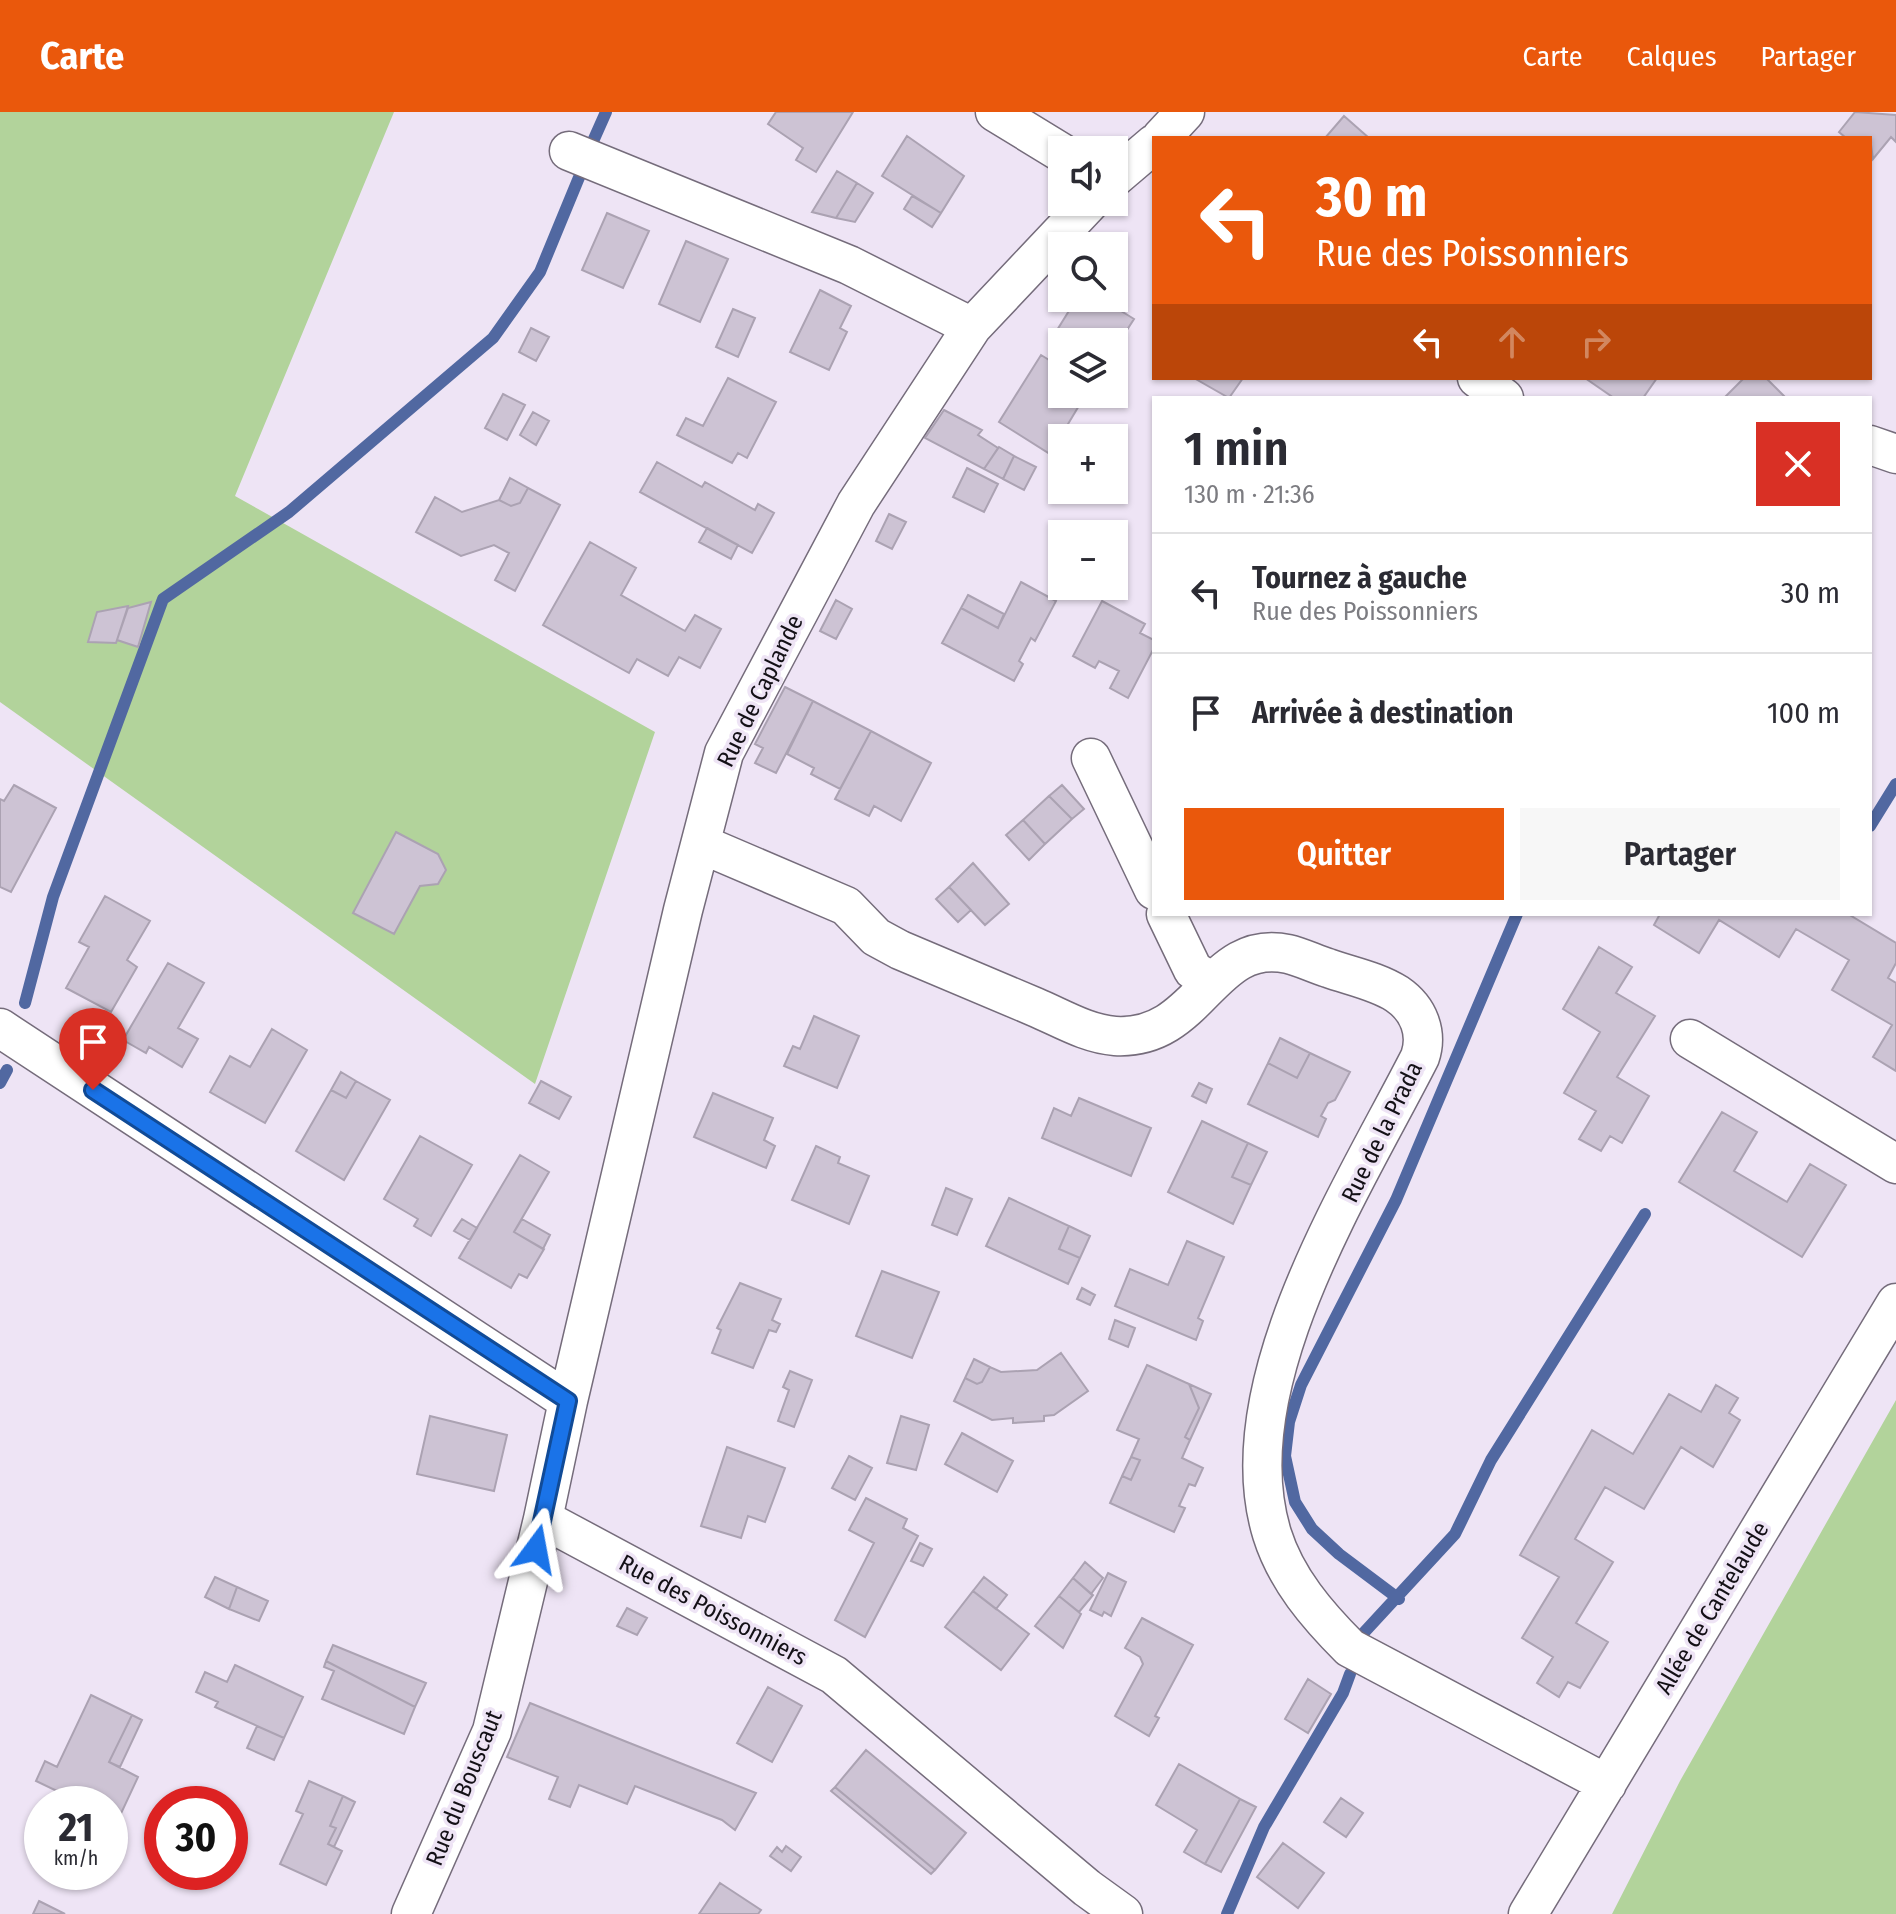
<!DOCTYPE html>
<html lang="fr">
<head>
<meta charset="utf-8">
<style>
  body { margin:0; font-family:"Fira Sans Condensed",sans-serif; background:#f7f7f7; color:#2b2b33; height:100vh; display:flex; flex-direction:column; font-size:30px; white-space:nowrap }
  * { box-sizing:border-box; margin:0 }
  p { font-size:26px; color:#7c7c81 }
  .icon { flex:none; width:44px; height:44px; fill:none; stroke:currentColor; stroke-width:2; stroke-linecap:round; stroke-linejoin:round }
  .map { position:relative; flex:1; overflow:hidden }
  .panel { position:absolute; left:1152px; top:284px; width:720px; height:520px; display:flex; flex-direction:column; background:#fff; border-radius:0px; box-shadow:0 2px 6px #0004 }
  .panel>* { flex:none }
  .top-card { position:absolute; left:1152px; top:24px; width:720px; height:244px; border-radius:0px; box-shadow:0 2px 6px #0004; background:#ea580c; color:#fff; overflow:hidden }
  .fabs { position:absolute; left:1048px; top:24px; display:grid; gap:16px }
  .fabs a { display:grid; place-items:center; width:80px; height:80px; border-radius:0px; background:#fff; box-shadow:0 2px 6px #0004; font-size:40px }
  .speed { position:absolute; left:24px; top:1674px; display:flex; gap:16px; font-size:40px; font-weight:700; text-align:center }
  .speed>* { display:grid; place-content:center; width:104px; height:104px; border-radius:50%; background:#fff; box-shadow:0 2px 6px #0004; line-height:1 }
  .speed small { font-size:20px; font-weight:400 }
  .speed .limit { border:12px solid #d22; background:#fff; color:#111 }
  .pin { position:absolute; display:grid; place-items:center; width:68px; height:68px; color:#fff; margin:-82px -34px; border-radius:50% 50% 50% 0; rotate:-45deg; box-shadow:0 0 8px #0007 }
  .pin .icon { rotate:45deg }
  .me { position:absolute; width:88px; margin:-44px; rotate:13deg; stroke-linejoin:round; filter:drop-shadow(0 0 6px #0008) }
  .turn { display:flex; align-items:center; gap:28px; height:168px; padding:0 32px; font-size:36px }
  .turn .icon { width:104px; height:104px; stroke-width:2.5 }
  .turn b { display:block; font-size:56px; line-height:68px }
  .lanes { display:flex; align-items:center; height:76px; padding:0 32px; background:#0003; justify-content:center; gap:40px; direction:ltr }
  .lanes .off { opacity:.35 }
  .round { display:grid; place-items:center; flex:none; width:84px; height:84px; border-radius:0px; background:#f7f7f7 }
  .headline { display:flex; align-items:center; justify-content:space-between; height:136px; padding:0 32px }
  h1 { font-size:48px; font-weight:600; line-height:60px }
  .primary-button { display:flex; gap:16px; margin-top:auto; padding:16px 32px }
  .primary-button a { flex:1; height:92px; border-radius:0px; background:#ea580c; color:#fff; font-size:32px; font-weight:600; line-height:92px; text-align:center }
  .primary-button a+a { background:#f7f7f7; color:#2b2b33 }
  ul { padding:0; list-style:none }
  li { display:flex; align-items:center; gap:24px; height:120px; padding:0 32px; border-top:2px solid #e1e1e2 }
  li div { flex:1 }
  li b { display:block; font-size:30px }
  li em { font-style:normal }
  header { display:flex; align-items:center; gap:48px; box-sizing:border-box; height:112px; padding:0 40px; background:#ea580c; color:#fff }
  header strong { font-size:38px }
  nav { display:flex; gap:44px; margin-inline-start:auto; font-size:28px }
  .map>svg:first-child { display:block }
</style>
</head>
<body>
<header>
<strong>Carte</strong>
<nav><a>Carte</a><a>Calques</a><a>Partager</a></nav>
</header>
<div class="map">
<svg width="1896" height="1802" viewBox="0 0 1896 1802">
  <rect width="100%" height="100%" fill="#eee4f5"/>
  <!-- green -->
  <path fill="#b2d39b" d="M0,0h394l-159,384 420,236 -120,352 -535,-382z
    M1896,1288v514h-284l68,-133z"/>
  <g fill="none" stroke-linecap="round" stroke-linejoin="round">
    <!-- stream -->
    <path stroke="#5168a1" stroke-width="12" d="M590,36l16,-36
      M1870,714l26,-42
      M25,891l28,-106 110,-298 126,-87 204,-174 47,-66 40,-97
      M0,971l7,-13
      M1399,1487l-60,-45 -27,-25 -17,-27 -10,-46 4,-34 12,-37 95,-185 121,-286
      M1358,1527l97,-105 36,-74 154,-246
      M1227,1802l37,-87 79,-134 7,-19"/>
  </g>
  <!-- building -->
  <path fill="#cdc3d4" stroke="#aba2b2" stroke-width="2" d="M776,0h77l-37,60 -20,-12 7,-12 -35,-24z
    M1855,0l41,3v27l-5,-5 -18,22 -3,-21h-24l-7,-6z
    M1344,4l25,22h-44z
    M907,24l57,40 -23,37 -59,-37z
    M837,59l20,12 -21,35 -24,-6z
    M857,71l16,10 -18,29 -19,-4z
    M912,84l29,17 -9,14 -28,-18z
    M607,101l42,18 -26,57 -41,-18z
    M686,129l42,18 -28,63 -41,-18z
    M820,178l31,16 -11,22 7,4 -18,38 -39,-18z
    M1077,186h23l34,21 -20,31v-8h-48l-12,-7z
    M733,197l22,9 -17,39 -22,-10z
    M531,216l18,9 -13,24 -17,-9z
    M1041,243l21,13v26h24l-36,60 -51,-32z
    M728,266l48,24 -29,56 -9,-5 -6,10 -55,-28 9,-17 17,8z
    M1194,266h49l-14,20z
    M1585,266h72l-14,20h-29z
    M1744,266h22l20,20h-62z
    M503,282l22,11 -18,35 -22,-12z
    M944,298l38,20 -4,5 20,13 -14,21 -59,-31z
    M533,300l16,9 -13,24 -16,-10z
    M999,335l15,9 -11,23 -19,-10z
    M1014,344l22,11 -12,23 -21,-11z
    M657,350l45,25 3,-5 50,28 3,-6 16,9 -22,40 -112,-61z
    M967,356l31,16 -14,28 -31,-15z
    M510,366l18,10 -8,15 -9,3 -12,-6z
    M528,376l32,17 -45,86 -20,-11 14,-27 -15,-8 -33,11 -45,-24 19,-35 27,15 37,-12 12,6 9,-3z
    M889,402l17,8 -14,27 -16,-8z
    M707,416l31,17 -7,14 -32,-17z
    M590,430l46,26 -15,27 64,36 10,-16 26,14 -21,39 -21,-11 -11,19 -31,-17 -8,14 -86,-48z
    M1021,470l35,19 -21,40 -4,-3 -12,23 4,3 -9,17 -72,-38 19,-35 37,20z
    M968,483l36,19 -6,14 -37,-20z
    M836,488l16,9 -16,30 -16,-8z
    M1102,489l43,23 -5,9 14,7v8l-26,50 -18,-10 9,-17 -20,-10 -4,7 -22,-12z
    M151,490l-13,45 -21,-7 11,-32z
    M128,494l-12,37 -28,-1 9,-30z
    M785,575l28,14 -37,72 -21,-10 8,-15 -8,-4z
    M813,589l58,30 -31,58 -29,-15 3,-6 -27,-14z
    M871,619l60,32 -30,58 -27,-15 -5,10 -34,-17z
    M14,673l42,23 -45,84 -11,-5v-88l4,2z
    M1062,673l22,24 -12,10 -23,-23z
    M1049,684l23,23 -27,25 -22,-24z
    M1023,708l22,24 -16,16 -23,-25z
    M396,720l42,22 8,16 -8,14 -18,2 -26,48 -41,-21z
    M973,751l36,41 -24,21 -36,-38z
    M949,775l22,23 -13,12 -22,-23z
    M105,784l45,25 -23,39 10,7 -26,45 -45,-24 23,-41 -10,-5z
    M1660,802h188l48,29v20l-8,15 8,5v88l-23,-14 19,-32 -60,-35 17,-30 -53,-31 -17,28 -60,-37 -20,33 -45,-28z
    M1599,835l33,20 -16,26 39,23 -38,61 32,19 -27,47 -12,-7 -9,15 -22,-12 17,-28 -32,-18 36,-61 -37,-23z
    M168,851l36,20 -26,45 20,11 -16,28 -33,-20 -3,6 -23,-13z
    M814,904l45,20 -22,52 -53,-22 9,-20 7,3z
    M272,917l35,21 -42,73 -55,-31 20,-36 20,11z
    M1280,926l30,15 -13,25 -29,-15z
    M1310,941l40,19 -15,28 -7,3 -7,13 5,3 -8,18 -70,-33 20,-41 29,15z
    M341,960l15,9 -10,17 -15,-8z
    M356,969l34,19 -46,80 -48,-29 35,-61 15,8z
    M541,969l30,16 -12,22 -30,-16z
    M1199,971l13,6 -6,14 -14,-7z
    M713,981l60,25 -9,22 11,6 -9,22 -72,-31z
    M1079,986l72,30 -20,48 -89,-38 12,-30 17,8z
    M1722,1000l35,20 -23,39 53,31 23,-38 36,21 -44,72 -123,-75z
    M1202,1009l46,22 -16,34 19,8 -18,39 -65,-32z
    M420,1024l52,29 -41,71 -17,-10 4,-7 -34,-20z
    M1248,1031l19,9 -16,33 -19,-8z
    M816,1034l24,11 -2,6 31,13 -20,48 -57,-24z
    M520,1043l29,17 -35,60 30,17 -17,29 -8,-4 -8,14 -52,-30z
    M946,1076l26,11 -15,36 -25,-10z
    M1009,1086l60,28 -10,23 21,9 -12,26 -82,-38z
    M462,1107l15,9 -7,12 -16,-9z
    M522,1107l28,16 -7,14 -29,-17z
    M1069,1114l21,10 -10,22 -21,-9z
    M1187,1129l37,16 -26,61 5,3 -7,19 -81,-34 15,-37 38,16z
    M882,1159l57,21 -27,66 -56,-22z
    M740,1171l41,16 -9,21 8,4 -4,8 -7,-2 -16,38 -41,-15 9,-23 -4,-2z
    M1082,1176l13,7 -5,10 -13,-6z
    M1115,1208l20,8 -7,19 -19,-8z
    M1061,1241l27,38 -34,24 -10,1v5l-31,2v-5l-21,2 -38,-19 11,-23 12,6 5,-2 8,-15 11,5 36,-2z
    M974,1247l16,8 -8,15 -5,2 -12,-6z
    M1147,1253l42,19 10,24 -14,29 5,3 -8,18 21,10 -8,18 -6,-2 -10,22 6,2 -11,24 -64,-29 12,-27 9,4 9,-20 -9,-3 8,-18 -22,-9z
    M790,1259l22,9 -18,47 -16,-6 11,-31 -6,-3z
    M1189,1272l22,10 -21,46 -5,-3 14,-29z
    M1716,1273l22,13 -9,15 11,7 -27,47 -32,-20 -37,62 -39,-22 -30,52 38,23 -37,61 32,19 -28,46 -12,-6 -9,15 -22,-14 16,-26 -31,-19 37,-61 -39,-22 72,-125 41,24 36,-60 32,18z
    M430,1304l77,19 -13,56 -77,-17z
    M901,1304l28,9 -13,45 -29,-7z
    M962,1321l51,28 -16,31 -52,-28z
    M727,1335l58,21 -20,54 -17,-6 -7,22 -40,-12z
    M849,1344l23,12 -17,32 -23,-12z
    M1131,1345l9,3 -9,20 -9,-4z
    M866,1386l41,21 -4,9 15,8 -53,101 -30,-17 39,-77 -25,-13z
    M920,1431l12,6 -9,17 -12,-5z
    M1085,1450l18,16 -12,16 -18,-16z
    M1108,1461l18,9 -15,34 -7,-4 -2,4 -12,-6z
    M215,1465l22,10 -8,22 -24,-12z
    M984,1465l23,18 -11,14 -23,-18z
    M1073,1466l20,17 -14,17 -20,-16z
    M237,1475l31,14 -9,20 -30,-12z
    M973,1479l56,43 -28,36 -56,-43z
    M1059,1484l22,18 -18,34 -28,-22z
    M627,1496l20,10 -10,17 -20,-9z
    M1142,1506l51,27 -38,71 4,2 -10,18 -34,-20 28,-52 -3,-7 -15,-9z
    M333,1533l93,38 -11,24 -89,-46z
    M326,1549l89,46 -11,27 -82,-35 12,-28 -10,-4z
    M235,1553l68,32 -19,41 -69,-31 3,-5 -22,-10 9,-20 22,10z
    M1308,1567l23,15 -23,39 -23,-14z
    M768,1575l34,19 -30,56 -35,-19z
    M91,1583l41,20 -23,47 29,15 -20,43 -8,-4v-12h-26l-48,-23 9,-20 12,6z
    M530,1591l97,39 129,51 -21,37 -13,-10 -87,-34 -8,18 -48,-19 -9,22 -21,-8 9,-22 -51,-20z
    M132,1603l10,5 -22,47 -11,-5z
    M257,1614l27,12 -10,22 -27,-12z
    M866,1638l100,83 -31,37 -100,-83z
    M1179,1652l61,35 -35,65 -21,-12 13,-22 -41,-25z
    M309,1669l34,15 -13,30 6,2 -8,16 14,7 -16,34 -46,-21 23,-50 -7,-3z
    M835,1675l100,83 -4,4 -100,-83z
    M343,1684l12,6 -21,45 -6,-3 8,-16 -6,-2z
    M1341,1686l22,15 -17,24 -22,-15z
    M1240,1687l16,8 -35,65 -16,-8z
    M1283,1731l41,30 -26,35 -41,-31z
    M786,1734l15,11 -10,14 -21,-15 7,-9 5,5z
    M720,1771l41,27 -3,4h-59z
    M39,1789l26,13h-32z"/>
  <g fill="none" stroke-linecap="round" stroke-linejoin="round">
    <defs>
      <path id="minor" d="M995,0l67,41
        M1161,26l24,-26
        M569,39l280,114 123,62
        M1114,66l40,-34
        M1477,266l27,20
        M1870,333l26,9
        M1091,646l63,132
        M701,732l145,62 30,31 24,13c45,19 90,38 135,57 26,11 52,27 80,29 86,5 95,-99 173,-82 13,3 27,10 40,14 22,8 49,13 69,26 22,15 31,39 23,63 -66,130 -194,327 -148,477 14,45 45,81 78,114l257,136
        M1166,802l27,56 19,12
        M0,916l568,373 -25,118 291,156 253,213 36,26
        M1690,927l206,125
        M568,1289l115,-491 41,-157 132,-249 116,-177 118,-125
        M411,1802l81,-183 51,-212
        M1528,1802l368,-611"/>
    </defs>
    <!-- minor casing -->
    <use href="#minor" stroke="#756c7b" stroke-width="41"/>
    <!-- minor -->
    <use href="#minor" stroke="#fff" stroke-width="38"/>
  </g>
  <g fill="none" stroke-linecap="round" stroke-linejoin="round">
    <defs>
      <path id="route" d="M93,978l475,311 -32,148"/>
    </defs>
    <!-- route casing -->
    <use href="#route" stroke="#114b97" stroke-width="20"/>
    <!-- route -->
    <use href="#route" stroke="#1a73e8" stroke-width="14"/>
  </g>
  <g text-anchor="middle" stroke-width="7" stroke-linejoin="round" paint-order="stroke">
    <!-- street labels -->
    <g font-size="24" fill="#131016" stroke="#eee4f5">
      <text transform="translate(760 579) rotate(-64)" y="8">Rue de Caplande</text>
      <text transform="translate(1382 1020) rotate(-64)" y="8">Rue de la Prada</text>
      <text transform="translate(1712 1496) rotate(-59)" y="8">Allée de Cantelaude</text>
      <text transform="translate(713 1498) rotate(28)" y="8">Rue des Poissonniers</text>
      <text transform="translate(464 1676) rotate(-68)" y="8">Rue du Bouscaut</text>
    </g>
  </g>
</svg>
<div class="fabs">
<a><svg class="icon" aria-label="sound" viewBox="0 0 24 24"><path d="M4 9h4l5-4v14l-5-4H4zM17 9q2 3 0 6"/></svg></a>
<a><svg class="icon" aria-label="search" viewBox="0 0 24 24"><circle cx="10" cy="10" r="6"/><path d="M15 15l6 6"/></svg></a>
<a><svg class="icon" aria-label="layers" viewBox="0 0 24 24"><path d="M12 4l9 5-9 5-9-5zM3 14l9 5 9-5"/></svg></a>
<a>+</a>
<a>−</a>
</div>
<div class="speed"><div>21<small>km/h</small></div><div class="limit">30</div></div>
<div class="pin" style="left:93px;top:978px;background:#d93025"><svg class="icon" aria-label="arrive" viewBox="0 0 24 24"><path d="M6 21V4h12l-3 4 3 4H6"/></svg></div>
<svg class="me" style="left:536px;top:1437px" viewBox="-20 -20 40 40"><path d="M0-17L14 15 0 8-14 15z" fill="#1a73e8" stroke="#fff" stroke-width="4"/></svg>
<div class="top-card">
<div class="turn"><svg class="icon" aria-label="left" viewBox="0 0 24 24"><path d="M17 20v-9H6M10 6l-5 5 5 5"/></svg><div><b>30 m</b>Rue des Poissonniers</div></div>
<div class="lanes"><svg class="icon" aria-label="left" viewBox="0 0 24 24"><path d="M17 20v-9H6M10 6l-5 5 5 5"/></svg><svg class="icon off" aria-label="ahead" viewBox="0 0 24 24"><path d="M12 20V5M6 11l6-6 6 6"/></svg><svg class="icon off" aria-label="right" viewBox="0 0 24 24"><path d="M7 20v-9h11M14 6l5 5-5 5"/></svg></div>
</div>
<section class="panel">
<div class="headline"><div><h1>1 min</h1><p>130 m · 21:36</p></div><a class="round" style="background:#d93025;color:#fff"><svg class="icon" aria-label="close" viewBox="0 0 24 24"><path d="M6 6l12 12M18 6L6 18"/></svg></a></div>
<ul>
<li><svg class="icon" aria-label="left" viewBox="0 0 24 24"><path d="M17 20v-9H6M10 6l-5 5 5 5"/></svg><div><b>Tournez à gauche</b><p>Rue des Poissonniers</p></div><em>30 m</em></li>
<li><svg class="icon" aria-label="arrive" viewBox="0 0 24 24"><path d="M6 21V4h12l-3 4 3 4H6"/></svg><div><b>Arrivée à destination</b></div><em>100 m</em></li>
</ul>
<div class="primary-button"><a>Quitter</a><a>Partager</a></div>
</section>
</div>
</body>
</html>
